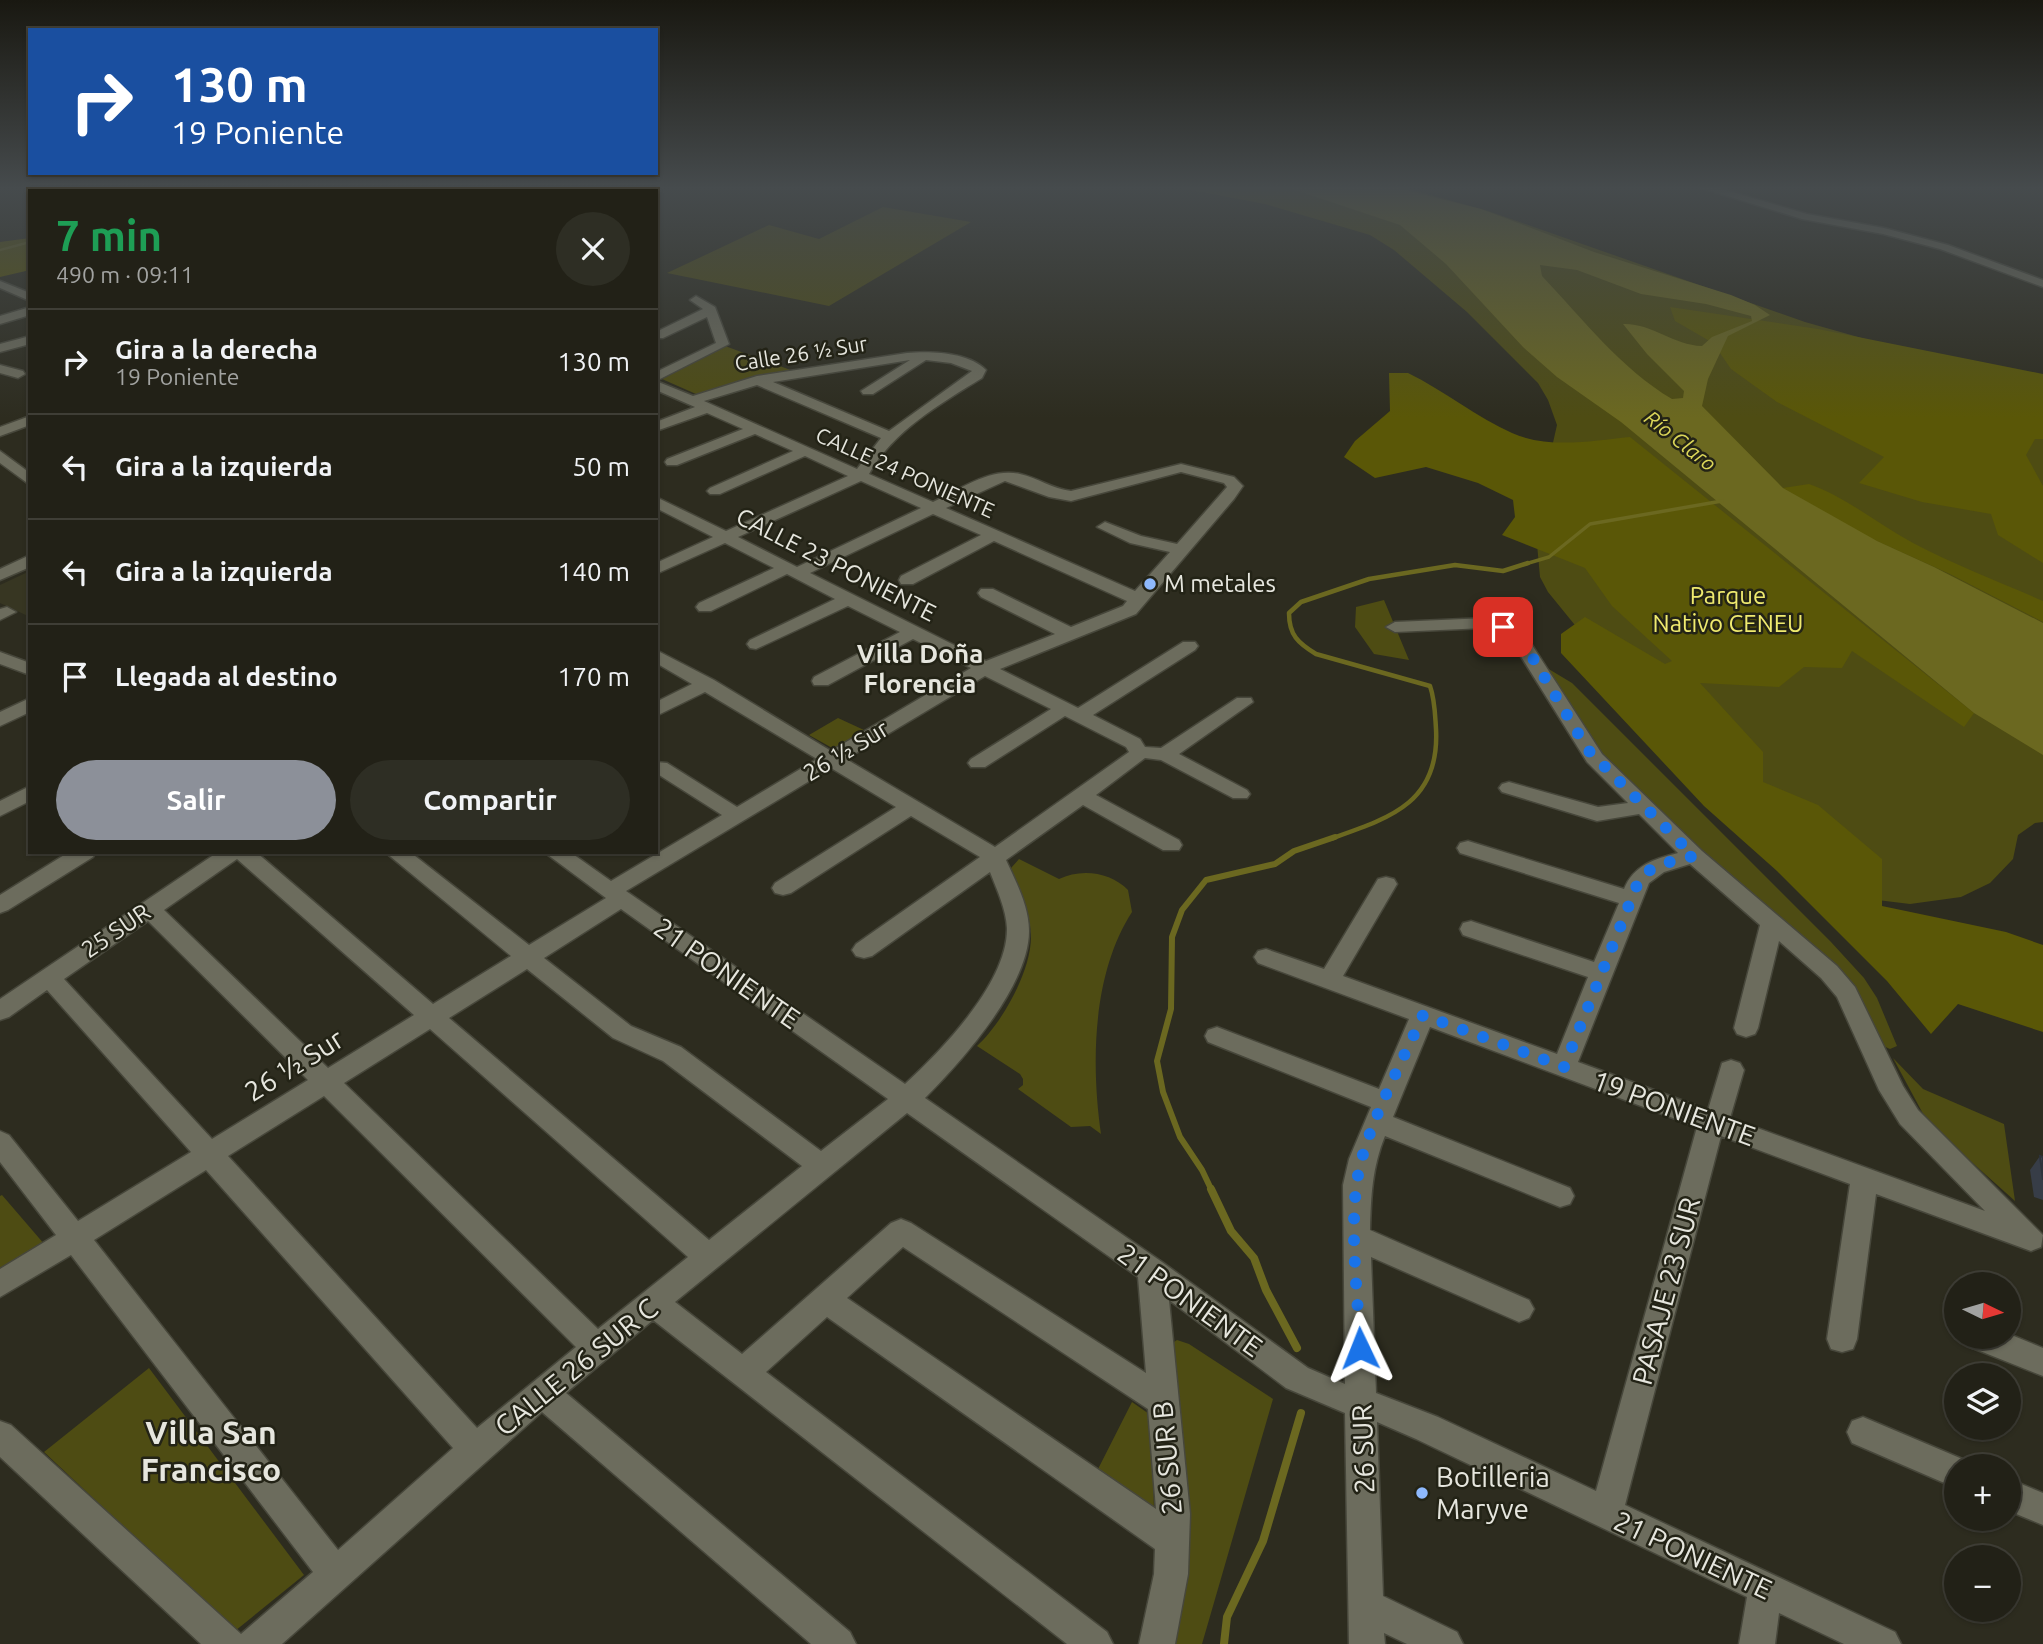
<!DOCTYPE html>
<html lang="es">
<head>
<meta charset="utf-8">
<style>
  body { margin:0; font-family:Ubuntu,sans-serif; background:#2e2e24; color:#f1f3f6; height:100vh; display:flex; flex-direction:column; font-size:26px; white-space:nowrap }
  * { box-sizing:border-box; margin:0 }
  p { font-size:23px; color:#a2a3a1 }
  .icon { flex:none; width:38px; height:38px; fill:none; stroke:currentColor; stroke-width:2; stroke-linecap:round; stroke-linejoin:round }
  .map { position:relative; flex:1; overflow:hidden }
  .panel { position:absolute; left:28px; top:189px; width:630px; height:665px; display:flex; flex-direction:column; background:#222117; border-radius:0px; box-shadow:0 2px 5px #0004,0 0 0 2px #3f3e36 }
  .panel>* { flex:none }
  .top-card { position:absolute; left:28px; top:28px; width:630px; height:147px; border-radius:0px; box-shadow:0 2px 5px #0004,0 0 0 2px #3f3e36; background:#1a4fa0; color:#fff; overflow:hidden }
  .needle { width:46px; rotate:95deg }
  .buttons { position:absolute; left:1944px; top:1272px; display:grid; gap:14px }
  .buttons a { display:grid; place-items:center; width:77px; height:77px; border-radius:50%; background:#222117; box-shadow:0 2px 5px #0004,0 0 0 2px #3f3e36; font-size:35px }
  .pin { position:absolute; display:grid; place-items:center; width:60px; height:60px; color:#fff; margin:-30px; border-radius:14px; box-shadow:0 4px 10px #0006 }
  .me { position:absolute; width:77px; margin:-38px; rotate:358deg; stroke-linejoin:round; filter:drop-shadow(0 0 5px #0008) }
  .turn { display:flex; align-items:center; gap:24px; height:147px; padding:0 28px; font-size:32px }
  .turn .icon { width:91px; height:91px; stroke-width:2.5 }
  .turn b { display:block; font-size:49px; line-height:60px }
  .round { display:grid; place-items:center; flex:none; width:74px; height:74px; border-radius:37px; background:#2e2e24 }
  .headline { display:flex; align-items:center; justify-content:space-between; height:119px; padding:0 28px }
  h1 { font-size:42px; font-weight:700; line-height:52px; color:#1e9e55 }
  .button { display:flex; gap:14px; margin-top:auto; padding:14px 28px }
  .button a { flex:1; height:80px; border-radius:42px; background:#8c9099; color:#fff; font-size:28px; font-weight:700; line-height:80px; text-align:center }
  .button a+a { background:#2e2e24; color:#f1f3f6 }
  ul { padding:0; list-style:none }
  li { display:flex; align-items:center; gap:21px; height:105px; padding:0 28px; border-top:2px solid #3f3e36 }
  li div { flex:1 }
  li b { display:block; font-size:26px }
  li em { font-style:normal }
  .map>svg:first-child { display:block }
</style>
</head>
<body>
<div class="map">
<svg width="2043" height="1644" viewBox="0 0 2043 1644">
  <rect width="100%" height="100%" fill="#2d2c1f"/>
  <!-- built -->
  <path fill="#373622" d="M30,571v46l-30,-14v-18z"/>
  <!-- green -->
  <path fill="#4e4c13" d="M1175,187h227l86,24 317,111 238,67v433l-8,1 -17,12 -5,24 -23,24 -29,14 -51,7 -49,-6 -230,-204 -83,-102 -8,-15 -5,-55 22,-97 -9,-25 -10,-17 -71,-71 -73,-62 -24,-15 -105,-31z
    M883,207l88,15 -142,84 -162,-33 102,-48 50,14z
    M725,346l71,26 -100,22 -34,-15z
    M1384,600l25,60 -35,-6 -19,-27 1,-20z
    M1547,668l25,15 259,259 33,36 13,20 20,48 -7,3 -9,-4 -20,-46 -28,-32 -145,-121 -102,-106z
    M838,718l26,12 -30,19 -25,-14z
    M1019,859l40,20c22,-11 52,-7 69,11l4,22c-40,62 -41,152 -31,222l-11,-8 -19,1 -53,-38 5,-4v-6l-3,-5 -43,-28c25,-23 55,-76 54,-111 -1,-23 -12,-46 -20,-67z
    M1893,1058l30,31 81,35 11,77 -87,-78z
    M2,1195l43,50 -45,28v-77z
    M1177,1340l12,4 84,55 -71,245h-32l1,-300z
    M149,1368l155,207 -69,56 -191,-179z
    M1132,1402l20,14 2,97 -58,-40z"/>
  <!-- forest -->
  <path fill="#5a5707" d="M30,238v32l-30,7v-35z
    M1670,307l148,22 225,45v65h-8l-9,16 17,31v77l-45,-28 -7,-21 -69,-12 -63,-19 25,-26 -107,-55 -46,-33 -18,-26 -38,-22z
    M1389,373h19c35,17 70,45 104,60 36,16 80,8 118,4l344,276 -10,14 -112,-76 -10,17 -38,-1 -25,20 -79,-4 63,69v30l55,23 64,54v47l124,26 37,13v87l-85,-28 -27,30 -44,-53 -110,-110 -73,-65 -143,-153v-19l24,-17 80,47 7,-3 -60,-55 -27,-38 -83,-33 13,-18 -2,-17 -35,-17 -52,-16 -51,11 -31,-21 11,-16 35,-30z
    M1809,484c37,13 69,40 104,59 42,22 87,39 130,58v21l-93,-48 -89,-40 -78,-46z"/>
  <!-- water -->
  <path fill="#6b6820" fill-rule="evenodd" d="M1286,187h107l88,22 113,43 137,43 24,10 15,10 -42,21 -20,43 -6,27 81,82 94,53 57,26 109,56v132l-69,-42 -353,-291 -64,-45 -34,-30 -77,-83 -46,-39zM1540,265l37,5 64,24 65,10 45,12 1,5 -40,16 -10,9c-29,-1 -50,-23 -79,-22l24,30 37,37 -1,7 -11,1c-51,-30 -89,-80 -130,-123z"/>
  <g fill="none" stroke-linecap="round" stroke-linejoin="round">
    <!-- stream-far4 -->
    <path stroke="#6b6820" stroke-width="2.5" d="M233,191l9,-4
      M372,191l3,-4
      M0,250l30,-8"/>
    <!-- stream-far3 -->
    <path stroke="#6b6820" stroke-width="3.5" d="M1522,565l27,-8 41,-33 132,-23"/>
    <!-- stream-far2 -->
    <path stroke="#6b6820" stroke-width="4.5" d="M1330,839c60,-21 110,-36 106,-110 -1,-15 -1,-29 -6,-43l-114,-32c-18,-11 -27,-19 -27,-41l12,-11 68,-23 86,-14 48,6 25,-8"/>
    <!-- stream-far1 -->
    <path stroke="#6b6820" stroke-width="6" d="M1212,1191l-10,-21 -22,-33 -17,-45 -6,-31 14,-52 1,-72 10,-27 24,-30 69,-16 19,-13 41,-14"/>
    <!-- stream -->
    <path stroke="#6b6820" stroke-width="8" d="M1211,1189l20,42 23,27 12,32 31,58
      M1224,1644l3,-27 36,-76 38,-128"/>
    <defs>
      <path id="minor" d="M1698,187h17l92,27 77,14 64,17 95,35v7l-103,-38 -57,-15 -81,-15z
        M0,281l30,12v8l-30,-13z
        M696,296l19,11 14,37 -73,37v-9l60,-29 -9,-26 -44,21h-7v-6l47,-23 -13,-9z
        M30,307v8l-30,9v-8z
        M30,336v8l-30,8v-8z
        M907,353c24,-2 61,-1 79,17l-4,8c-42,26 -89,53 -113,96l64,28c26,-12 57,-35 87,-28 18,4 32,15 51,17l110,-27 53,13 9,9 -9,13 -98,115 -136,55 78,39 105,-66h12l3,4 -3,4 -102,65 47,24 5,8 16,1 76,-50h14l2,4 -74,52 68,36 3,4 -3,4h-14l-72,-38 -16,-2 -49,37 83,45 3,5 -3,5h-16l-80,-45 -77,55c10,22 23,46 23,71 0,55 -67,130 -104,167l237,164 146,106 37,16 -2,-199 6,-26 22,-52 -163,-65 -3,-6 3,-6 9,-3 162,62 30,-70 -151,-56 -4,-6 4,-6 8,-2 58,20 54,-90 8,-2 8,2 3,5 -54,92 214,78 31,-77 -125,-42 -3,-6 3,-6 8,-2 123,41 25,-59 -159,-50 -3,-5 3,-5 8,-2 156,48c10,-24 30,-30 54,-36l-39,-39 -42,7 -95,-29 -3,-4 3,-4 7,-2 89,25 30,-4 -41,-41 -77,-123 -25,-11 -90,4 -9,-5 9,-5 92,-4 36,13 79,123 100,97 135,115 18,21 48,99 15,24 125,125 -2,12 -10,4 -155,-57 -19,145 -4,10 -11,3 -11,-3 -4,-10 23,-155 -129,-48 -96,369 270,127 6,12h-57l-65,-31 -4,31h-36l8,-47 -331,-158 -39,-17 6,174 74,36 6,12h-56l-23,-11 1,11h-36l-4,-231 -59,-25 -117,-88 21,214 -2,60 -13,70h-36l15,-70 1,-25 -328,-232 -61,55 341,260 6,12h-46l-414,-324 -87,73 284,239 6,12h-45l-269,-232 -260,232h-81l-201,-187v-36l11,4 230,209 72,-62 -242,-317 -71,42v-28l56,-34 -56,-73v-31l9,4 69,86 113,-69 -144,-162 -38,27 -9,3v-21l218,-147h38l177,152 78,-48 -126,-104h25l119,93 77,-47 -62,-46h26l41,29 111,-66 -66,-42v-11l11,1 70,44 80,-48 -112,-67 -49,24v-14l36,-18 -36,-21v-13l58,30 117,71 140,-83 -58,-29 -85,46h-14l-2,-4 2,-4 86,-45 -52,-26 -92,43 -6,-1 -3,-4 3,-4 85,-41 -48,-25 -76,37h-12l-3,-4 3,-4 75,-35 -49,-25 -69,31v-11l57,-26 -57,-29v-11l70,34 122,-55 -43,-20 -85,38h-10l-3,-3 3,-3 83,-37 -38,-17 -78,31h-10l-2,-3 2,-3 76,-30 -36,-16 -51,18v-9l39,-15 -39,-17v-9l37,15 64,-20zM910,360l-49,31 2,3h10l53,-34 25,3 21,8 -83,60 -116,-49zM757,385l124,53 -24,31 -153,-68zM1181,472l43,11 3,4 -50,57 -36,-8 -36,-14 -8,5 33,16 40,9 -35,39 -189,-83 59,-27 44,16 22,4zM861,481l60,27 -124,59 -59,-30zM933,514l48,21 -80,41 -2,4 2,4h12l81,-43 133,60 -4,5 -52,21 -78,-38h-12l-3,4 3,4 74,37 -69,27 -176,-88zM985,676l66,33 -80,50 -3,4 3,4h14l80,-51 61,31 3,5 -134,95 -149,-88zM831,768l65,39 -121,76 -3,5 3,5 8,2 8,-2 120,-77 69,41 -124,87 -4,6 4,6 8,2 8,-2 118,-84c7,18 16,37 17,56 1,54 -65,122 -102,156l-279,-193zM237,859l177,156 -86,53 -164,-158zM1690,864l70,61 -26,103 3,6 9,3 9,-3 3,-6 21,-87 42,37 16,19 42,93 21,34 85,87 -255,-93 14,-48 -4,-7 -9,-3 -9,3 -14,47 -130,-48 71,-179 15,-11zM621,909l267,190 -67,52 -140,-104 -50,-21 -87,-68zM148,921l160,159 -96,59 -148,-160zM527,969l86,69 50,23 139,105 -93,74 -260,-222zM1430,1027l267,100 -101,364 -158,-74 -62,-24 -5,-136 148,65 10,-4 5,-9 -5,-9 -159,-70c1,-34 2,-62 15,-94l175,71 10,-3 4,-8 -4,-8 -177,-71zM430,1029l258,228 -90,72 -254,-246zM324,1096l252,251 -99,81 -249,-272zM907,1113l231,164 8,96 -235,-150 -10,-4 -10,4 -149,131 -67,-52zM206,1170l247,278 -115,102 -244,-310zM903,1247l245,162 8,100 -309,-211z
        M0,365l23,6 2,3 -7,4 -18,-5z
        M30,416v9l-30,11v-9z
        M0,451l30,22v12l-30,-22z
        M30,555v12l-30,13v-11z
        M7,607l9,5 -16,8v-11z
        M0,652l30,11v12l-30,-11z
        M30,698v14l-30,14v-14z
        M30,786v15l-30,15v-15z
        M69,852h27l-3,5 -85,53 -8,3v-18z
        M2009,1334l34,14v28l-73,-29 -4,-10h43z
        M1863,1417l104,44 3,5h-14v22l-104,-45 -5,-11 5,-11z
        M2009,1479l34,14v32l-34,-14z"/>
    </defs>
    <!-- minor casing -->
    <use href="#minor" stroke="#47473b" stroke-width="3"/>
    <!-- minor -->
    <use href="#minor" fill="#6c6c5d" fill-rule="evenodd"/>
  </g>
  <!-- wall -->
  <path fill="#373d47" d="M2040,1156l3,1v43l-9,-3 -4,-27z"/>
  <!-- building -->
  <path fill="#404753" stroke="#2d323a" stroke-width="2" d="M2040,1156l3,1v23z"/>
  <!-- sky -->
  <linearGradient id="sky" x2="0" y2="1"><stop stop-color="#191811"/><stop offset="0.45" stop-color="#464b4d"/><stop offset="1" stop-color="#464b4d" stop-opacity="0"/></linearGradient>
  <rect width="2043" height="418" fill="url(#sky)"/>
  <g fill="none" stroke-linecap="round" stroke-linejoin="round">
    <!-- route -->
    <path stroke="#1a73e8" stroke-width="12" stroke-dasharray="0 21.6" d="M1360,1348c-2,-56 -12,-124 -1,-178 10,-47 44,-110 64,-155l141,52 75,-187c12,-16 36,-19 55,-24l-106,-106 -66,-110 -19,-13"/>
  </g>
  <!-- markers -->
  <g fill="#8eb9fd" stroke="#232316" stroke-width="2.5">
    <circle cx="1150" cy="584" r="7"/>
    <circle cx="1422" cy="1493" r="7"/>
  </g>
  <g text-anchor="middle" stroke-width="5" stroke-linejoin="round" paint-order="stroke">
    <!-- far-street labels -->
    <g font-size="21" fill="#e6e6de" stroke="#232316">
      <text transform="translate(801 354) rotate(-9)" y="7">Calle 26 ½ Sur</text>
      <text transform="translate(905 473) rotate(24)" y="7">CALLE 24 PONIENTE</text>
    </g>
    <!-- far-water labels -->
    <g font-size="21" font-style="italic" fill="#dbd659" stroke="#232316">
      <text transform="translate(1680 441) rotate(38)" y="7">Río Claro</text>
    </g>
    <!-- street labels -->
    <g font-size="24" fill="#e6e6de" stroke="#232316">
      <text transform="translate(836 565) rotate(27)" y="8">CALLE 23 PONIENTE</text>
      <text transform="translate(846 751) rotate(-31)" y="8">26 ½ Sur</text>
      <text transform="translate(116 931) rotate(-34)" y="8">25 SUR</text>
    </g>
    <!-- poi labels -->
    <g font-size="24" fill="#e6e6de" stroke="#232316" text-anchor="start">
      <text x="1164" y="592">M metales</text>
    </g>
    <!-- park labels -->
    <g font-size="24" fill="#efea6f" stroke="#232316">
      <text x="1728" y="604">Parque<tspan x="1728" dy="28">Nativo CENEU</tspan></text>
    </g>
    <!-- neighbourhood labels -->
    <g font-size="26" font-weight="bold" fill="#e6e6de" stroke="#232316">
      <text x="920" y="663">Villa Doña<tspan x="920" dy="30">Florencia</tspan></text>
    </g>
    <!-- near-street labels -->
    <g font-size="28" fill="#e6e6de" stroke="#232316">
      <text transform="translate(727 973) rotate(35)" y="10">21 PONIENTE</text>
      <text transform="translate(294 1065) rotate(-32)" y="10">26 ½ Sur</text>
      <text transform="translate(1674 1108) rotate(20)" y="10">19 PONIENTE</text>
      <text transform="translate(1666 1291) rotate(-75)" y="10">PASAJE 23 SUR</text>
      <text transform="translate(1190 1300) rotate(36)" y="10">21 PONIENTE</text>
      <text transform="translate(576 1367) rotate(-39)" y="10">CALLE 26 SUR C</text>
      <text transform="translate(1363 1449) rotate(-92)" y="10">26 SUR</text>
      <text transform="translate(1167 1458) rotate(-95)" y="10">26 SUR B</text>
      <text transform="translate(1693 1555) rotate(25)" y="10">21 PONIENTE</text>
    </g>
    <!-- near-poi labels -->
    <g font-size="28" fill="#e6e6de" stroke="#232316" text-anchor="start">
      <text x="1436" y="1487">Botilleria<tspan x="1436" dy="32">Maryve</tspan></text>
    </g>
    <!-- near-neighbourhood labels -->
    <g font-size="32" font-weight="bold" fill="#e6e6de" stroke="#232316">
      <text x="211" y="1444">Villa San<tspan x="211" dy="37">Francisco</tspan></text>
    </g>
  </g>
</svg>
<div class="buttons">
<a><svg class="needle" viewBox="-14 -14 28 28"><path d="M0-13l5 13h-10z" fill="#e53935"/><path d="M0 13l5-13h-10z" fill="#a2a3a1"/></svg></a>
<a><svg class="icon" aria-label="layers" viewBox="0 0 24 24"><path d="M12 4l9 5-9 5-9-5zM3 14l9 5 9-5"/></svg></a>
<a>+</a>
<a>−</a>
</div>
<div class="pin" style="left:1503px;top:627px;background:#d93025"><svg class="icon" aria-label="arrive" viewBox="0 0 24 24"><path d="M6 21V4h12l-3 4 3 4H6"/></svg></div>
<svg class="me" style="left:1360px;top:1348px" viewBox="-20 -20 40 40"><path d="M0-17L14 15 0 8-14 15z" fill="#1a73e8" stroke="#fff" stroke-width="4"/></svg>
<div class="top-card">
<div class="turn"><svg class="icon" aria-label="right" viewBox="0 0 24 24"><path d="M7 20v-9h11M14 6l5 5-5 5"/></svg><div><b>130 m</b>19 Poniente</div></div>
</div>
<section class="panel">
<div class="headline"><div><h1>7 min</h1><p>490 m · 09:11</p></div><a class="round"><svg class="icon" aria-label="close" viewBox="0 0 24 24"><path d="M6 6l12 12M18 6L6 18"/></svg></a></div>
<ul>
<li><svg class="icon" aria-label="right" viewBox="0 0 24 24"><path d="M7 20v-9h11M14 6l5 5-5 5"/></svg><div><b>Gira a la derecha</b><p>19 Poniente</p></div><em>130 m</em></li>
<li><svg class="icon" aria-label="left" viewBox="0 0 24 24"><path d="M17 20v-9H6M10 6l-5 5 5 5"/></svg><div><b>Gira a la izquierda</b></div><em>50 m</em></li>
<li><svg class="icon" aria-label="left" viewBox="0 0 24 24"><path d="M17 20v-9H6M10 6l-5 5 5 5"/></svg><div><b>Gira a la izquierda</b></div><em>140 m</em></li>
<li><svg class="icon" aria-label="arrive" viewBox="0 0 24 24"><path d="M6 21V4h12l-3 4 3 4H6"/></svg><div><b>Llegada al destino</b></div><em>170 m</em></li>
</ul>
<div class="button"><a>Salir</a><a>Compartir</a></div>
</section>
</div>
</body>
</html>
